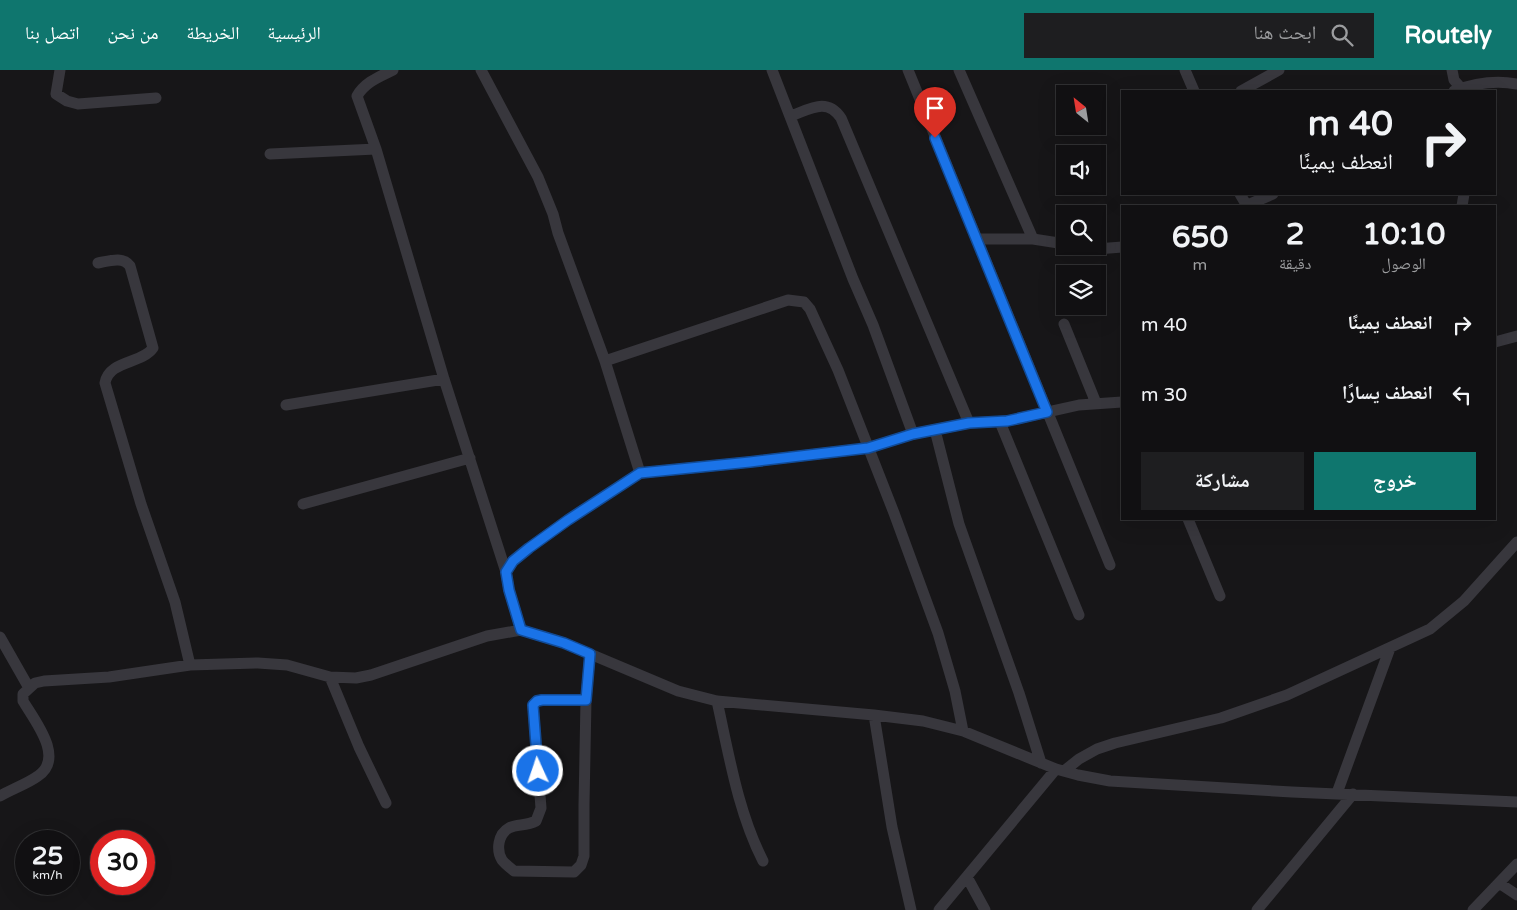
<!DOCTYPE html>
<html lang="ar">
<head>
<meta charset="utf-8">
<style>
  body { margin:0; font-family:"Varela Round","Noto Naskh Arabic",sans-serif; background:#1e1e20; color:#f1f3f6; direction:rtl; height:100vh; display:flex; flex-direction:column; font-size:19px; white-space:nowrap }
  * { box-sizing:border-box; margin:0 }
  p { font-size:16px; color:#9c9d9f }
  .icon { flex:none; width:28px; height:28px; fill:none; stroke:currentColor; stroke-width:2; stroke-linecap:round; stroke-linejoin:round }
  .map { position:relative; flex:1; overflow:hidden; direction:ltr }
  .details { position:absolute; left:1121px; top:135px; width:375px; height:315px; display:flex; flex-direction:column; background:#111012; border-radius:0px; box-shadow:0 5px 20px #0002,0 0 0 1px #303032; direction:rtl }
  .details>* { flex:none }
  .banner { position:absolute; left:1121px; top:20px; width:375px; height:105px; border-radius:0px; box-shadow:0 5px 20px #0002,0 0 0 1px #303032; direction:rtl; background:#111012; color:#f1f3f6; overflow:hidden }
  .needle { width:32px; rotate:330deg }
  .fabs { position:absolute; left:1056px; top:15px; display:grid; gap:10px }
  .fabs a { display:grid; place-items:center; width:50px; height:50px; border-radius:0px; background:#111012; box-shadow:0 5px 20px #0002,0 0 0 1px #303032; font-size:25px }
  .speed { position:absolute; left:15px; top:760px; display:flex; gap:10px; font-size:25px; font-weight:700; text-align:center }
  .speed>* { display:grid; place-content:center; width:65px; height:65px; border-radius:50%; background:#111012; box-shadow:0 5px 20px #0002,0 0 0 1px #303032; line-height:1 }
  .speed small { font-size:12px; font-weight:400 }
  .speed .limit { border:8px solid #d22; background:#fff; color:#111 }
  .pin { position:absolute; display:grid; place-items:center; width:42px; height:42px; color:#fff; margin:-51px -21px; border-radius:50% 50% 50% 0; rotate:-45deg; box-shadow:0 0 5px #0007 }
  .pin .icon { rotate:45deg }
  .me { position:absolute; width:55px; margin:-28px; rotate:357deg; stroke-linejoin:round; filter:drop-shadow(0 0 4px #0008) }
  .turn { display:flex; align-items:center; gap:18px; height:105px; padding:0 20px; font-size:22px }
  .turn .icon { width:65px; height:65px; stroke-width:2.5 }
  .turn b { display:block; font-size:35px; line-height:42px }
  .eta { display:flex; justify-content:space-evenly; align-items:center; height:85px; text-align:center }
  .eta b { font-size:30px; font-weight:700; line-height:35px }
  .action { display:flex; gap:10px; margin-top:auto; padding:10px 20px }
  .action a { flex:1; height:58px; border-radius:0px; background:#0f766e; color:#fff; font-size:20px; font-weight:700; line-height:58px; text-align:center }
  .action a+a { background:#1e1e20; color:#f1f3f6 }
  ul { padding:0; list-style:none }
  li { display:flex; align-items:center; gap:15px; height:70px; padding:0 20px }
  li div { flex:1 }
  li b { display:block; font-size:19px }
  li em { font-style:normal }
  header { display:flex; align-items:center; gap:30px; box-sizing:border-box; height:70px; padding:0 25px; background:#0f766e; color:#fff }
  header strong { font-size:24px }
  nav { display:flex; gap:28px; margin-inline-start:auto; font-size:18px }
  .search { width:350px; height:45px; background:#1e1e20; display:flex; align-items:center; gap:12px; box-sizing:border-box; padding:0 18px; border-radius:0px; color:#9c9d9f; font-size:19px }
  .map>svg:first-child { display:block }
</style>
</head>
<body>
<header>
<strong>Routely</strong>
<div class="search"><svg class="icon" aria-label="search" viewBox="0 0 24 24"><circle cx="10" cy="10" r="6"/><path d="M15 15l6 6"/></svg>ابحث هنا</div>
<nav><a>الرئيسية</a><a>الخريطة</a><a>من نحن</a><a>اتصل بنا</a></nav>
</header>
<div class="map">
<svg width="1517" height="840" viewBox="0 0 1517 840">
  <rect width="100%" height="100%" fill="#171618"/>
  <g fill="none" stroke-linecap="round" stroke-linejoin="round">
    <!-- street -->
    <path stroke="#38373d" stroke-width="11" d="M60,0l-4,24 11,7 11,3 78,-6
      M393,0c-14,7 -28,12 -36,26l19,53 68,230 62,193
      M481,0l57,107 15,37 5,19 47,128 35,112
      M772,0l81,209 20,46 40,109
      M908,0l202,495
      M959,0l74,169
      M1185,0l9,21
      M1452,0l2,10 7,8
      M1241,21l38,-21
      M1454,21c21,-8 41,-11 63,-7
      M791,46c19,-7 36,-19 50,2l128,305
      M270,84l106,-5
      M1240,124l7,12
      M1245,136l28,-12
      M1462,136l2,-12
      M976,169h57l32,5
      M1080,176l17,3 25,-2
      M98,193c11,-2 25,-7 32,3l23,82c-11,16 -44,12 -48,35l36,121 34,98 15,63
      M1064,254l32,79
      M1495,272l22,-6
      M605,291l183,-61 16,2 6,7 28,61 56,143 44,120 17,58 8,40
      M286,335l158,-26
      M1000,352l79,193
      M935,360l24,94 60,169 22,70
      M303,434l167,-46
      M1188,449l32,77
      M521,560l-12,-40 -3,-18 7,-11 16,-13 39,-28 72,-47 110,-11 118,-14 45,-14 56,-11 38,-2 72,-16 43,-3
      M0,567l29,51
      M330,607l29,70 27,56
      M586,630h-44l-5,1 -4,4 8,103 -5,13c-10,5 -20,3 -27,7 -11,6 -13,22 -7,32 3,4 7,7 12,11l60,1 7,-7 3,-9v-51l2,-105 4,-46
      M717,631c12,54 21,111 46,160
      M874,645l18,112 19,83
      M1064,701l15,-12 18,-10 18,-6 106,-25 66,-23 143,-66 34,-28 53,-59
      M1337,723l53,-145
      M0,726c12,-7 27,-12 38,-20 27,-18 -3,-55 -15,-75v-7l12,-11 9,-2 65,-4 81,-12 68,-2 29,2 43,12 26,1 15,-3 116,-39 34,-6 43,13 114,48 39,10 157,14 49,6 40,10 93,38 22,6 32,6 182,11 225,10
      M967,807l18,33
      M1499,813l18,12
      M939,840l117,-141
      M1257,840l96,-116
      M1473,840l44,-46"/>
  </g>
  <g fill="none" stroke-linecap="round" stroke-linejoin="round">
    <defs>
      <path id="route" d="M538,701l-5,-66 4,-4 5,-1h44l4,-46 -26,-11 -43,-13 -12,-40 -3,-18 7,-11 16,-13 39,-28 72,-47 110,-11 118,-14 45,-14 56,-11 38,-2 40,-9 -112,-274"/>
    </defs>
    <!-- route casing -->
    <use href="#route" stroke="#114b97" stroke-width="12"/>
    <!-- route -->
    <use href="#route" stroke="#1a73e8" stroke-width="9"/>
  </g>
</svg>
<div class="fabs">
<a><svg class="needle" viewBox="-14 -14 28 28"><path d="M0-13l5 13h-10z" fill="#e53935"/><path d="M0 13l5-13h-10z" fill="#9c9d9f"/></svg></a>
<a><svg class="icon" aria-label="sound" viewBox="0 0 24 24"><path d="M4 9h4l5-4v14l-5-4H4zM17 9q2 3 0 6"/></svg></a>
<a><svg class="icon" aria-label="search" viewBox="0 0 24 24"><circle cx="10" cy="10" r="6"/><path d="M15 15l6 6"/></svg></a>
<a><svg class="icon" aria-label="layers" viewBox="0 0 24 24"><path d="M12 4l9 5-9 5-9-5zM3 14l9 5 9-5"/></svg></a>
</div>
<div class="speed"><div>25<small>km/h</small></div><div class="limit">30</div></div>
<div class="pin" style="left:935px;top:68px;background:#d93025"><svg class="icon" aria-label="arrive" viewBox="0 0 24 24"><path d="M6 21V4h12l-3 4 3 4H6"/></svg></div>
<svg class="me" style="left:538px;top:701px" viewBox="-20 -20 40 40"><circle r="17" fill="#1a73e8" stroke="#fff" stroke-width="3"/><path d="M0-11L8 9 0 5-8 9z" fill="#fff"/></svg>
<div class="banner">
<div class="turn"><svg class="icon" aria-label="right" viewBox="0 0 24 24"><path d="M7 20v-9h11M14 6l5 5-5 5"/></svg><div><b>40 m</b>انعطف يمينًا</div></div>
</div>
<section class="details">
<div class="eta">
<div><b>10:10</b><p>الوصول</p></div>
<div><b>2</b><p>دقيقة</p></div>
<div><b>650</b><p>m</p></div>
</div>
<ul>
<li><svg class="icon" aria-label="right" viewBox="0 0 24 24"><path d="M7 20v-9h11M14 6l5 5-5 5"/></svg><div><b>انعطف يمينًا</b></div><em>40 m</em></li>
<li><svg class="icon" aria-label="left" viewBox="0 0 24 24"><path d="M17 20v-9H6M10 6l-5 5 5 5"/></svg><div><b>انعطف يسارًا</b></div><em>30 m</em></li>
</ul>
<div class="action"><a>خروج</a><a>مشاركة</a></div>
</section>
</div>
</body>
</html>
